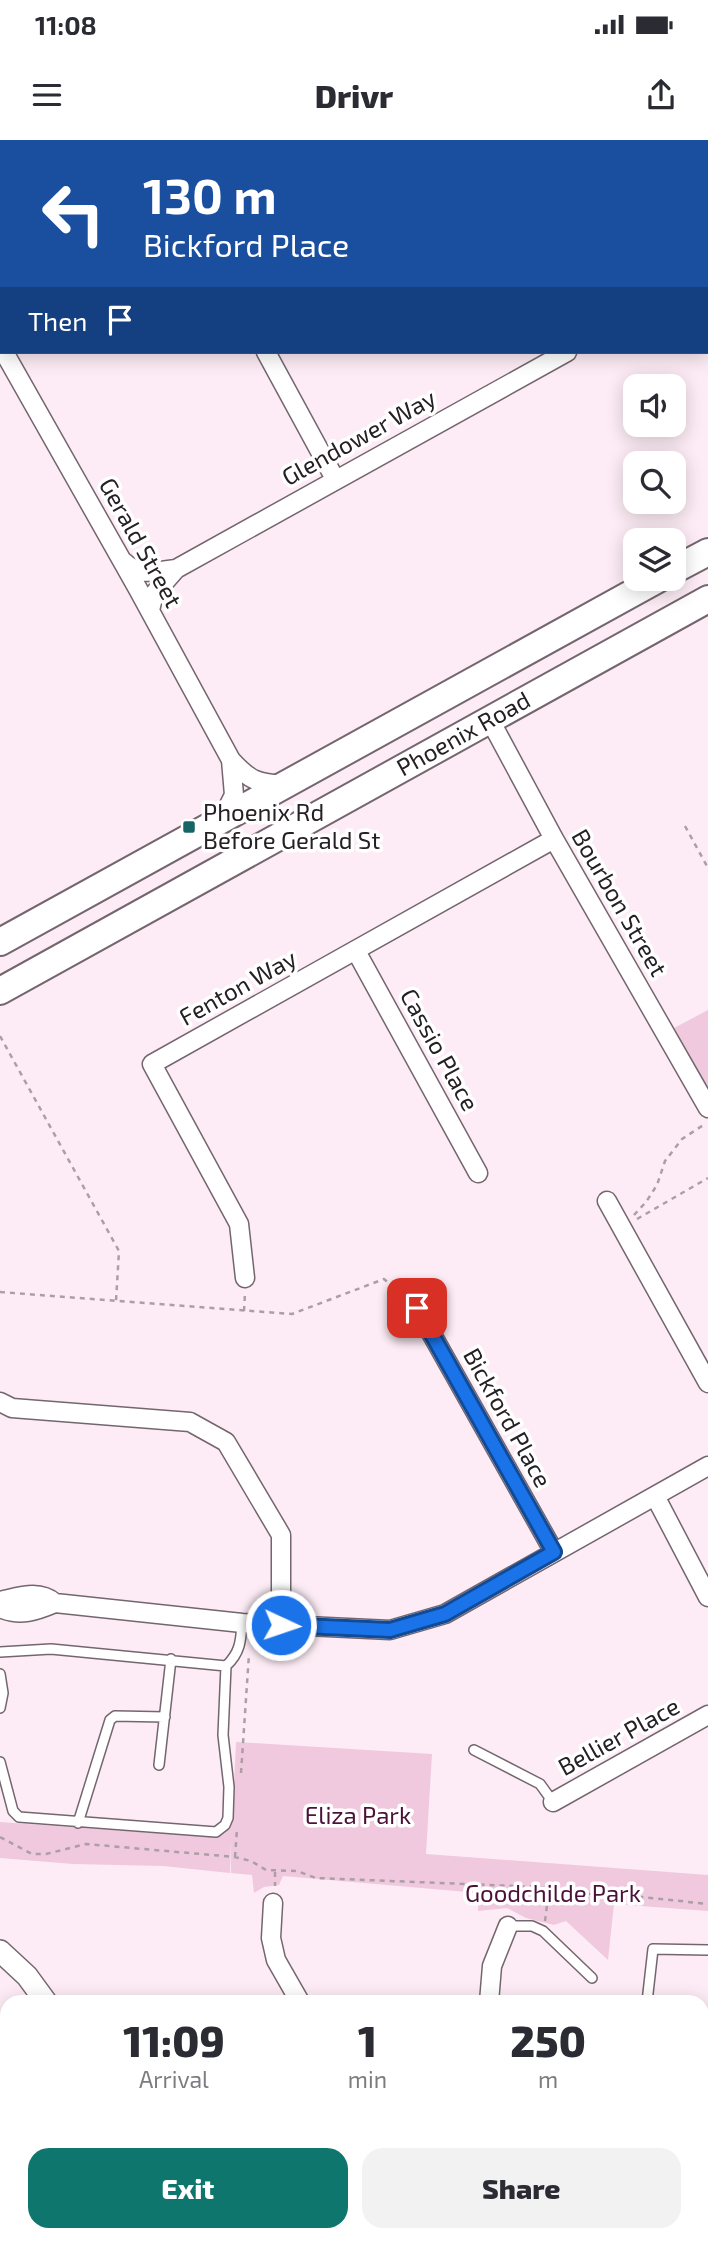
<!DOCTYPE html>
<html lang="en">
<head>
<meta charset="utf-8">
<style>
  body { margin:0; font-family:"Exo 2",sans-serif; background:#f2f2f3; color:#2b2b33; height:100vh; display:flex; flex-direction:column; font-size:26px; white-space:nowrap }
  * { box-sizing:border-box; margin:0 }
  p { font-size:23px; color:#7c7c81 }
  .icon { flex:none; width:38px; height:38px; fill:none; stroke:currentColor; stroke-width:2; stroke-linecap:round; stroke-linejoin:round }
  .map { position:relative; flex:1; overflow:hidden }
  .panel { position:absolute; left:0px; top:1855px; width:709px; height:247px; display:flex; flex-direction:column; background:#fff; border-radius:21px 21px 0 0; box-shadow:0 4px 18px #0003 }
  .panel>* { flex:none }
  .hud { position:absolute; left:0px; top:0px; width:709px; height:214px; box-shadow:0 4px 18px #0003; background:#1a4fa0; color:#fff; overflow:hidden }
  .buttons { position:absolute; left:623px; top:234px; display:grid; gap:14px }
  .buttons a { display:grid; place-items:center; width:63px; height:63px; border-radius:14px; background:#fff; box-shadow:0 4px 18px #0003; font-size:35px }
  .pin { position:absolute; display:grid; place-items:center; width:60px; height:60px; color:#fff; margin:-30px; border-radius:14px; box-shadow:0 4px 10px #0006 }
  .me { position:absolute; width:77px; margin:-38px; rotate:93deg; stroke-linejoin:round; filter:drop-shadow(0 0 5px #0008) }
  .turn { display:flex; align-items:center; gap:24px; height:147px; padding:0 28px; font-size:32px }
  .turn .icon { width:91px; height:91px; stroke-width:2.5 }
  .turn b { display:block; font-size:49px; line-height:60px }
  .then { display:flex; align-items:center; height:66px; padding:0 28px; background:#0003; gap:14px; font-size:26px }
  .eta { display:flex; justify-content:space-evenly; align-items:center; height:119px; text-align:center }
  .eta b { font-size:42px; font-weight:800; line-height:49px }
  .action { display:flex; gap:14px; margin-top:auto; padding:14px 28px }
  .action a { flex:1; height:80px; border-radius:21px; background:#0f766e; color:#fff; font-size:28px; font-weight:800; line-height:80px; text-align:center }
  .action a+a { background:#f2f2f3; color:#2b2b33 }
  .status { display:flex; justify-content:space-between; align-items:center; height:49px; padding:0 35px; background:#fff; direction:ltr }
  .status svg { height:19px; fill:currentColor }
  header { display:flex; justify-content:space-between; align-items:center; height:91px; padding:0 28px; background:#fff; font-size:32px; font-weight:800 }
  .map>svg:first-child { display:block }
</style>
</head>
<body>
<div class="status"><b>11:08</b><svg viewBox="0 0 49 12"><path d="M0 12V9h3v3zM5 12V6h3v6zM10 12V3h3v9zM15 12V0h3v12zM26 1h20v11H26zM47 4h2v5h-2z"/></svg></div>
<header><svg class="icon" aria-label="menu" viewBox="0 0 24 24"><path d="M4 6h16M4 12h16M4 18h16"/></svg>Drivr<svg class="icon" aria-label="share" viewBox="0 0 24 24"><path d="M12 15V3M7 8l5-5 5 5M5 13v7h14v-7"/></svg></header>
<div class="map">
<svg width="708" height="2101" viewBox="0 0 708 2101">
  <rect width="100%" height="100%" fill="#fdecf5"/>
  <!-- green -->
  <path fill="#f0c9df" d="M160,0h151l1,2h-151z
    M708,870v80l-34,-62z
    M236,1602l196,12 -6,100 282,21v36l-94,-7 -6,56 -42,-39 -12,4 -28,-7 -19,-10 -29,3 1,-18 -196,-17 -4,9 -15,2 -10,6 -2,-18 -21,-2v-33l-1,33 -67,-7 -90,-2 -73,-6v-36l210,15 14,-3 8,-10z
    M708,1968v133h-119l-3,-2 4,-4h112v-121z"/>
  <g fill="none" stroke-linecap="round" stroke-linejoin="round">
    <defs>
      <path id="service" d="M0,1512l51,-3 175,17c14,-13 15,-25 16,-43
        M0,1534l3,19 -3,15
        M474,1610l66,34 13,18
        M0,1622l13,49 6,6 197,15 9,-7 3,-7 1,-31 -6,-52 3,-69
        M159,1625l12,-106
        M78,1683l32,-103 5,-4 50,1
        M508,1786h24l11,5 49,47
        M647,1862l6,-53 55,1
        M702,1909l3,-3"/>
      <path id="minor" d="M148,0v2
        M333,0l1,2
        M693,0l1,2
        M428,2l2,-2
        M707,26l1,2
        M707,135l1,-1
        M4,212l134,237 93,171c19,21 26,23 54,25
        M266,212l69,127
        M124,422c14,15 33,9 52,7
        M150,470l4,-16 22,-25 391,-217
        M490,580l64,119 154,269
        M222,679l12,-24 -3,-35
        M356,811l122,222
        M607,1061l101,182
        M245,1138l-6,-54 -87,-160 402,-225
        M417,1168l137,244
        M0,1262l12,6 178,14 36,20 55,93v90
        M655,1356l53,101
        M0,1461c19,-4 39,-12 55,2
        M0,1468c20,9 36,3 55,-5l187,20 148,7 55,-16 263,-148
        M553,1662l155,-87
        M273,1763l-2,35 5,22 24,42
        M489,1862l3,-36 16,-40
        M555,2095l10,6
        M39,2101l11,-6
        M326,2101l10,-6"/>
      <path id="tertiary" d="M0,1811l27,25 19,26
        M179,2095l4,6
        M196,2095l4,6"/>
      <g id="primary">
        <path d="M674,430l34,-18"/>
        <path d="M0,802l658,-363"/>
        <path id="s1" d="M0,851l708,-392"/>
      </g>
    </defs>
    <!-- service casing -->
    <use href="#service" stroke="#74666e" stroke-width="12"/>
    <!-- minor casing -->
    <use href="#minor" stroke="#74666e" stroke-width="21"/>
    <!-- tertiary casing -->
    <use href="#tertiary" stroke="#74666e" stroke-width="24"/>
    <!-- primary casing -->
    <use href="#primary" stroke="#74666e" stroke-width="30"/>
    <!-- path -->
    <path stroke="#ab9fa5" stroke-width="2.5" stroke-dasharray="5 5" stroke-linecap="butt" d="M0,133l2,-1
      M685,686l23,42
      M0,896l119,215 -3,50
      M634,1075l12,-13 11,-17 8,-24 17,-22 23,-15
      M637,1079l71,-41
      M0,1152l292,22 92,-35 22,19
      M244,1171l1,-18
      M241,1633l8,-119
      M0,1697l32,17h14l40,-10 149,13 16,4 15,9 31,1 19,7 224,9 33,8 31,-2 104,11
      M235,1717l2,-28
      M275,1732v14
      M545,1781l4,-32
      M0,1883h7
      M702,1994l6,-6
      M594,2101l4,-6"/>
    <!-- service -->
    <use href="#service" stroke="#fff" stroke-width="9"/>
    <!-- minor -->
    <use href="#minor" stroke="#fff" stroke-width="18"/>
    <!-- tertiary -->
    <use href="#tertiary" stroke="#fff" stroke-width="21"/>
    <!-- primary -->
    <use href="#primary" stroke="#fff" stroke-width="26"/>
  </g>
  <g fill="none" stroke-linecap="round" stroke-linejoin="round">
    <defs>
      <path id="route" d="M281,1485l109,5 55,-16 109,-62 -137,-244"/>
    </defs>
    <!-- route casing -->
    <use href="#route" stroke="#114b97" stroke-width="18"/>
    <!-- route -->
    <use href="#route" stroke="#1a73e8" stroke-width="12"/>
  </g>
  <!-- markers -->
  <rect fill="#156466" stroke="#fff" stroke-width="2.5" x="182" y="680" width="14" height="14" rx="3.5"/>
  <g text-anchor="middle" stroke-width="7" stroke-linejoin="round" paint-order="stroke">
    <!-- street labels -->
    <g font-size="24" fill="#252023" stroke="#fff">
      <text transform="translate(359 298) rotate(-29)" y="8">Glendower Way</text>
      <text transform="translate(140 403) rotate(61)" y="8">Gerald Street</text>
      <text dy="8" stroke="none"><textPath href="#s1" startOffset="530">Phoenix Road</textPath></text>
      <text transform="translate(619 763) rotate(60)" y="8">Bourbon Street</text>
      <text transform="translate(238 848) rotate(-29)" y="8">Fenton Way</text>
      <text transform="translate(439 910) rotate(61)" y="8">Cassio Place</text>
      <text transform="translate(507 1278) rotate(61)" y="8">Bickford Place</text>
      <text transform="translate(619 1597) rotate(-29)" y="8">Bellier Place</text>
    </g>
    <!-- poi labels -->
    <g font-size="24" fill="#252023" stroke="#fff" text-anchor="start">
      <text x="203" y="681">Phoenix Rd<tspan x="203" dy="28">Before Gerald St</tspan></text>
    </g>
    <!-- park labels -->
    <g font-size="24" fill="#4b1238" stroke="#fff">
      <text x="358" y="1684">Eliza Park</text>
      <text x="553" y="1762">Goodchilde Park</text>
    </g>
  </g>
</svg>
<div class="buttons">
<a><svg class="icon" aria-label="sound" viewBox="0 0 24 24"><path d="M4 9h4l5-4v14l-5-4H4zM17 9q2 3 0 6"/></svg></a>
<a><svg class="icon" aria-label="search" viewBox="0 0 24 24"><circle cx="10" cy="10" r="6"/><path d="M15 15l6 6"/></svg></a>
<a><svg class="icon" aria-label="layers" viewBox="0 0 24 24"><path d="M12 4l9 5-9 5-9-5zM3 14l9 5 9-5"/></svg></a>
</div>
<div class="pin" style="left:417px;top:1168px;background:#d93025"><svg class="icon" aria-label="arrive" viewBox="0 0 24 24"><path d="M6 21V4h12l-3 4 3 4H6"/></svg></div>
<svg class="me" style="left:281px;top:1485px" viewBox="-20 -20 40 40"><circle r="17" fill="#1a73e8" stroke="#fff" stroke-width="3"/><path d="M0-11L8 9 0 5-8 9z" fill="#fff"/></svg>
<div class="hud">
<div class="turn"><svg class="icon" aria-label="left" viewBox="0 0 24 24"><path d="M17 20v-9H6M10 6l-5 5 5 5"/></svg><div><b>130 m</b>Bickford Place</div></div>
<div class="then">Then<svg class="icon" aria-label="arrive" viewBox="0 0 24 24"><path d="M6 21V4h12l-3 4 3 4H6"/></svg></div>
</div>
<section class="panel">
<div class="eta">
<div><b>11:09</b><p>Arrival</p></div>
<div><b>1</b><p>min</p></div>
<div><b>250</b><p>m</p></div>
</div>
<div class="action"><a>Exit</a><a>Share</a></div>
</section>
</div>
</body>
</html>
